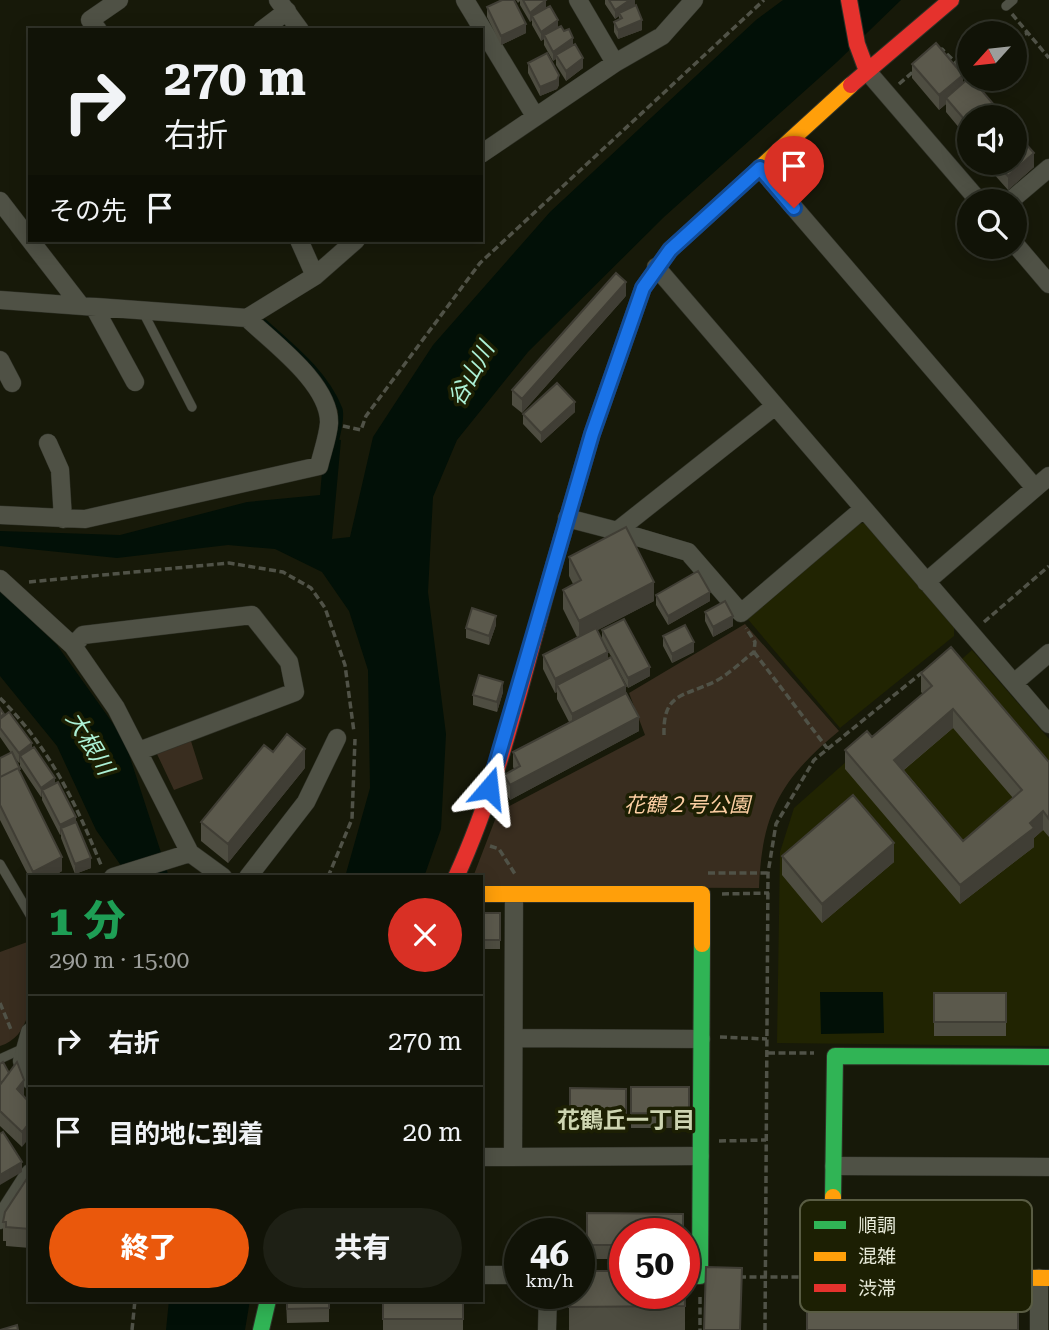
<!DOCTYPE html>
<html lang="ja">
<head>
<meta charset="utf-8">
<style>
  body { margin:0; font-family:"Roboto Serif","Noto Sans JP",serif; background:#1e2015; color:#f1f3f6; height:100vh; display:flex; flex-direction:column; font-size:26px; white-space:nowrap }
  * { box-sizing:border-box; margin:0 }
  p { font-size:23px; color:#9c9e9b }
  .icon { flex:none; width:38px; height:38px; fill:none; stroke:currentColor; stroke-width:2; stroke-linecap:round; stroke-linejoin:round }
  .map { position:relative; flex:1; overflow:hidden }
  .panel { position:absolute; left:28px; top:875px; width:455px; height:427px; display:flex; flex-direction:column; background:#111307; border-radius:0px; box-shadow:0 4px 18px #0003,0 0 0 2px #303228 }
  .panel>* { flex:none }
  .top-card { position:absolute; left:28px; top:28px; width:455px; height:214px; border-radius:0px; box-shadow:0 4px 18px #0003,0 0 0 2px #303228; background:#111307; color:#f1f3f6; overflow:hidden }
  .needle { width:46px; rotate:243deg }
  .tools { position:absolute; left:957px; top:21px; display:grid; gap:14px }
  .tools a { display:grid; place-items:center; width:70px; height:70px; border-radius:50%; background:#111307; box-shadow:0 4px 18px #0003,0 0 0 2px #303228; font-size:35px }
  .speed { position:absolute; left:504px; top:1218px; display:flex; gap:14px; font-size:35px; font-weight:700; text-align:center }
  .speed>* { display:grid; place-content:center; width:91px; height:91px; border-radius:50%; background:#111307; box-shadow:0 4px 18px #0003,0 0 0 2px #303228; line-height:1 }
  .speed small { font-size:18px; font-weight:400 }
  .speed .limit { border:10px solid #d22; background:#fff; color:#111 }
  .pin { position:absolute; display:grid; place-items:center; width:60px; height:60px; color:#fff; margin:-72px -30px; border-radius:50% 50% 50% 0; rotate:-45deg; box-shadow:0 0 7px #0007 }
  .pin .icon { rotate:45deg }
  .me { position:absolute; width:77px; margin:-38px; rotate:17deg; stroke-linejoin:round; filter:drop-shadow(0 0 5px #0008) }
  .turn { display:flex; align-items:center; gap:24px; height:147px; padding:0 21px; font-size:32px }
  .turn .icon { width:91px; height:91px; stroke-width:2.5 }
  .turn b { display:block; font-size:49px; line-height:60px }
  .then { display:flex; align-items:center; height:66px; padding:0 21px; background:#0003; gap:14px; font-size:26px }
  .round { display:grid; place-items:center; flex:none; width:74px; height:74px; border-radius:37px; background:#1e2015 }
  .head { display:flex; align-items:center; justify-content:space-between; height:119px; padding:0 21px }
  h1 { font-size:42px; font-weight:800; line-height:52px; color:#1e9e55 }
  .button { display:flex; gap:14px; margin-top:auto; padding:14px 21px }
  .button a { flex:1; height:80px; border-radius:42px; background:#ea580c; color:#fff; font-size:28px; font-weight:800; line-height:80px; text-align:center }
  .button a+a { background:#1e2015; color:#f1f3f6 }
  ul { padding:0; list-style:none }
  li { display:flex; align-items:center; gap:21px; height:91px; padding:0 21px; border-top:2px solid #303228 }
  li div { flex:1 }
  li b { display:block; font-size:26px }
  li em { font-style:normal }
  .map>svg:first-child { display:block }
</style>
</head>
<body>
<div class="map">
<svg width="1049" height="1330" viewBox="0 0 1049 1330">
  <rect width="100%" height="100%" fill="#171909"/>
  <!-- built -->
  <path fill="#212402" d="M865,523l89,104v9l-114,92 -94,-111 112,-93z
    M972,650l77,89v307l-272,-3 3,-191 14,-44z"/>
  <!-- green -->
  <path fill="#392d1f" d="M745,624l94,107c-58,48 -77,81 -80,157l-278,-1v-10h-8l25,-65 147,-77 -16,-42z
    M190,738l13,41 -29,11 -17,-36 5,-7z
    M30,941c0,33 11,92 -30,105v-94z"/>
  <!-- water -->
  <path fill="#021007" d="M783,0h118l-64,62 -173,155 -136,135 -71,88 -24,57 -5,95 18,142 -5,95 -17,48h-79l25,-89 -2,-118 -19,-59 -27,-39 -47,-23 -47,-4 -111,13 -117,-12v-15l120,4 127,-33 73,-7 5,-57 16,2 -9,99 18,-2 23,-100 60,-92 117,-133 206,-192z
    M0,591l57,54 67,94 45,138h-40l-33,-47 -39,-84 -57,-70z
    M820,992h63l1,41 -63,1z
    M169,1300h81l-5,30h-79z"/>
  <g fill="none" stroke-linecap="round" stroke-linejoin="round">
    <!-- stream -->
    <path stroke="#021007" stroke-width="5" d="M265,322c28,25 61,51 75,87 3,9 -3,28 -5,38"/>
    <defs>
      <path id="lane" d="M1006,6l7,-6
        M142,310l50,97
        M0,864l30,51
        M0,1059l24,-11"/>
      <path id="street" d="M278,0l22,30
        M465,0l70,116
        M578,0l37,63
        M98,30l-8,-10 29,-20
        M262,30l25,-19
        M867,71l112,130
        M481,154l134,-91 47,-27 32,-36
        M760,168l275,320
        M0,201l30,39
        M1010,201l39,-33
        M30,240l51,66
        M299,240l16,36
        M1015,244l34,40
        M656,267l393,457
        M0,300l247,18 68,-42 41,-36
        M94,307l41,75
        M0,360l12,23
        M48,443l12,27 3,49
        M0,515l85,4 234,-53c3,-13 9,-29 10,-43 1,-39 -56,-80 -82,-105
        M567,518l50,13 158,-125
        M617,531l71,21 53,61 122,-104
        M0,579l73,67 43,62 74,145 33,24
        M926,582l123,-106
        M73,646l10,-11 169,-20 37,47 6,30 -156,59
        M1014,683l35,-30
        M113,877l77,-24
        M248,877l58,-75 31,-64
        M30,1032l-8,29 8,19
        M515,1038l186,1
        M481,1157l219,-1
        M513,1157l1,-262
        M834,1166l215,1
        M0,1220l30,-47
        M481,1275h39
        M547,1330l1,-37
        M1039,1330v-52"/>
      <path id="fast" d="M833,1197l2,-141 214,1
        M684,1276h16l2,-332
        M261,1330l7,-30"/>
      <path id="slow" d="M554,565l38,-131 51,-146 27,-38 181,-165
        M481,894h221v50
        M833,1197l-1,80 217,1"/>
      <path id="jam" d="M849,0l8,44 10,27
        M851,85l100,-85
        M456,877c45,-98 68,-208 98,-312"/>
    </defs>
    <!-- lane casing -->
    <use href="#lane" stroke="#303228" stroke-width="10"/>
    <!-- street casing -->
    <use href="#street" stroke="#303228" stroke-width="19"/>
    <!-- fast casing -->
    <use href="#fast" stroke="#303228" stroke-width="18"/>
    <!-- slow casing -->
    <use href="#slow" stroke="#303228" stroke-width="18"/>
    <!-- jam casing -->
    <use href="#jam" stroke="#303228" stroke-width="18"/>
    <!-- path -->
    <path stroke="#505247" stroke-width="3.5" stroke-dasharray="7 3.5" stroke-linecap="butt" d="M1012,14l37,44
      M1015,38l13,-5
      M939,51l3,-2 28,28
      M899,84l15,-13
      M343,426l18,4 5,-14 114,-153 284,-263
      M29,582l200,-19 54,9 28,16 14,20 20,57 9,67
      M984,622l65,-56
      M754,652l73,96
      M0,698c49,49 75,103 101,167
      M664,735c-1,-42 18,-38 50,-53 14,-7 27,-20 40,-30l1,-10 -9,-14
      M490,846l9,3 16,25
      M708,873h60
      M328,877l24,-58 3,-80
      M722,894l47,-1
      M0,1003l12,29
      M720,1037l47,2
      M768,1053h46
      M719,1141l47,-1
      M739,1277h73
      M700,1297v33
      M132,1330l3,-30
      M765,1330l3,-457 8,-49 38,-64 110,-89"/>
    <!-- lane -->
    <use href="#lane" stroke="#4f5145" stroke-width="9"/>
    <!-- street -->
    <use href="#street" stroke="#4f5145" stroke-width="18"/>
    <!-- fast -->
    <use href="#fast" stroke="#30b455" stroke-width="16"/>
    <!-- slow -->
    <use href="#slow" stroke="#ff9f0a" stroke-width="16"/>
    <!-- jam -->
    <use href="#jam" stroke="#e5322d" stroke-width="16"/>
  </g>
  <!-- wall -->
  <path fill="#4e4d41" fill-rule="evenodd" d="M516,0h30v8l12,20 15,17 10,23 -17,13 -10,-16v-6l-3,2 -9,-16v-6l-3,2 -9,-16v-5l-2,2 -10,-17v-4l-2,2z
    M605,0h30v5l7,25 -24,9 -4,-7v-10l5,-2v-4l-4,3 -10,-15z
    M487,7l39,26 -25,12 -14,-28z
    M528,63l31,22 -2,4 -17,7 -12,-23z
    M912,64l51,19 37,34h-30v24l-24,-29v-8l-7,6 -27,-32z
    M984,163h31l19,4 -26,23z
    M626,296l-104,117 -10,-8v-15z
    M575,412l-34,31 -18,-19v-10z
    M569,557l85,44 -57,29 5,10v-10l48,46 -22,12 -22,-41 2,12 18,34 13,38 -129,69 -6,-11v-14l10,-6 -1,-2v-15l56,-30 -12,-23v-7l-2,1 -12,-24v-14l34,-18 -14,-28v-19l10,-6 -4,-8z
    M656,595l54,6 -42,24 -12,-20z
    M705,612l28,14 -20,11 -8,-16z
    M496,625l-7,20 -23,-7v-10z
    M663,636l31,16 -22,11 -9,-17z
    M921,673l128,89v75l-6,-7 -9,8v9l-74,57 -115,-135v-19l27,-13 51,-43 -2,-2zM953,728l60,70 -50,43 -59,-71z
    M503,692l-6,20 -24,-7v-10z
    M0,708l4,8 28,32 23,36 21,38 15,46 -16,6 -14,-36v-4l-1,1 -18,-35v-4l-1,1 -21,-31v-4l-1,1 -5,-6 48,114 -10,6h-22v2l-30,-59v-62l11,-5 -11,-16z
    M305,768l-77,95 -27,-22v-19z
    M782,856l112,6 -72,61 -40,-48z
    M481,913h19v36h-19z
    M934,993h72v43h-72z
    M0,1064l9,9 15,21 -1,2 -1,51 -22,-21z
    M631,1087h58v41h-58z
    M570,1088l56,1v39l-56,-1z
    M30,1174v74l-24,-2v-5h-3v-19z
    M587,1213l38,21v25h-38z
    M685,1270v60h-116v-37z
    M286,1300h43v22l-42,1z
    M383,1300h80v30h-80z"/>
  <!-- shaded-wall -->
  <path fill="#403e35" d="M546,0v10l-14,6v4l-2,2v-9z
    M630,0h5v7l-16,6v3l-4,3v-9z
    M558,20v10l-14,5v4l-3,2v-9z
    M642,20v10l-24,9v-9z
    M526,24v9l-25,12v-9z
    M573,38v10l-17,7v4l-3,2v-9z
    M583,58v10l-17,13v-10z
    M559,75v10l-2,4 -17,7v-9z
    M963,75v14l-17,9v6l-7,6v-15z
    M1034,153v14l-26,23v-14z
    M626,282v14l-104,117v-14z
    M575,402v10l-34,31v-10z
    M654,582v19l-75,39v-19z
    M710,592v9l-42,24v-9z
    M496,616v9l-7,20v-9z
    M733,616v10l-20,11v-10z
    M694,642v10l-22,11v-9z
    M608,652v14l-51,19v7l-2,1v-14z
    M650,667v9l-22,12v-10z
    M503,682v10l-6,20v-10z
    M626,686v14l-54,28v-14z
    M953,709v19l-59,50v-18z
    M639,717v14l-129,69v-15z
    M32,743v10l-12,3v6l-1,1v-10z
    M305,749v19l-77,95v-19z
    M55,778v10l-13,2v6l-1,1v-9z
    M1043,811v19l-9,8v9l-74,57v-19z
    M76,817v10l-15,1v6l-1,1v-10z
    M894,843v19l-72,61v-19z
    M62,857v14l-10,6h-19v-5z
    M91,858v10l-16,6v-10z
    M24,1080v14l-7,10v-15z
    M30,1122v15l-8,10v-15z
    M22,1162v10l-22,13v-10z"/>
  <!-- building -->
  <path fill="#5b594c" stroke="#403e35" stroke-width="2" fill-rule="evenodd" d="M502,0h12l12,24 -25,12 -14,-29z
    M523,0h23l-16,13z
    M609,0h21l-15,10z
    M636,5l6,15 -24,10 -4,-8 8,-4 -3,-5z
    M550,6l8,14 -17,12 -9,-16z
    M561,26l3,5 5,-2 4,9 -20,14 -9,-17z
    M936,43l27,32 -24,20 -27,-31z
    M575,44l8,14 -17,13 -10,-16z
    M547,53l12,22 -2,5 -17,7 -12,-24z
    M970,77v2h2l28,33 -6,5h-24v9l-24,-28z
    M1015,132l19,21 -26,23 -12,-13h19z
    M616,273l10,9 -104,117 -10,-9z
    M557,383l18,19 -34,31 -18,-19z
    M626,527l28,55 -75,39 -16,-31 18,-10 -12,-23z
    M698,571l12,21 -42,24 -12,-21z
    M725,601l8,15 -20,11 -8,-15z
    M472,608l24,8 -7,20 -23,-8z
    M624,619l26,48 -22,11 -26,-48z
    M685,625l9,17 -22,12 -9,-18z
    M596,628l12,24 -53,27 -12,-24z
    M951,647l98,115v57l-6,-8 -13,12 4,5 -74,57 -115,-135 22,-19 5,6 60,-51 -11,-13zM953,709l69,81 -59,51 -69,-81z
    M611,657l15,29 -54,28 -15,-29z
    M479,675l24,7 -6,20 -24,-7z
    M626,693l13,24 -129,68 -6,-10 16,-9 -7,-14z
    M0,708l4,6 -4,3z
    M9,712l23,31 -13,10 -19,-25v-9z
    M287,734l18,15 -77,95 -27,-22 63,-77 9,7z
    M34,747l21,31 -14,10 -21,-32z
    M12,752l8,17 -1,1 -1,-2 -18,9v-19z
    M18,768l44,89 -29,15 -33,-67v-28z
    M58,782l18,35 -16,8 -18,-35z
    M853,795l41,48 -72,61 -40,-48z
    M76,822l15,36 -16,6 -14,-36z
    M481,913h19v27h-19z
    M934,993h72v29h-72z
    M3,1062l6,11 -6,8 -3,2v-19z
    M17,1062l7,18 -7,9 13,14v19l-8,10 -22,-21v-26z
    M631,1087h58v27l-58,-1z
    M570,1088l56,1v24h-56z
    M3,1132l19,30 -22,13v-41z
    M30,1174v55l-24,-2v-5h-3l2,-10z
    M587,1213l96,1v20h-58v11h-38z
    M706,1267l36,1 -2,62h-36z
    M684,1270l1,36 -116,1v-14h10v-22h46v22h59z
    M287,1300h42v8l-42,1z
    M383,1300h80v19h-80z
    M807,1301l211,1v28h-211z
    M17,1325l1,5h-18z"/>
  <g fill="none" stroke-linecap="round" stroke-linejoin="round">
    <defs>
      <path id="route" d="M489,788l103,-354 51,-146 27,-38 90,-82 34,40"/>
    </defs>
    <!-- route casing -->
    <use href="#route" stroke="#114b97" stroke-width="18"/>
    <!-- route -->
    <use href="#route" stroke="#1a73e8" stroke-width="12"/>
  </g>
  <g text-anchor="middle" stroke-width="7" stroke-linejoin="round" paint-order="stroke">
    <!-- park labels -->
    <g font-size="21" font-style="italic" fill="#fdcfa3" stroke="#1c1f03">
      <text x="687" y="812">花鶴２号公園</text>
    </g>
    <!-- water labels -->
    <g font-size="23" font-style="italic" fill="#adf1d6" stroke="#1c1f03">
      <text transform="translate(471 374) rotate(-61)" y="8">谷山川</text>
      <text transform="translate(90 743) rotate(59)" y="8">大根川</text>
    </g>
    <!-- neighbourhood labels -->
    <g font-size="23" font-weight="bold" fill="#cdd4b1" stroke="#1c1f03">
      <text x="626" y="1128">花鶴丘一丁目</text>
    </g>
  </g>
  <!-- legend -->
  <rect x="800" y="1200" width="232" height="112" rx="10" fill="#1c1f03" stroke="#595c43" stroke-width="2"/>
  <rect x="814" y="1221" width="32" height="8" fill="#30b455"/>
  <rect x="814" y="1252" width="32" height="9" fill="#ff9f0a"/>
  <rect x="814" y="1284" width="32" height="8" fill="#e5322d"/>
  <g font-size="19" fill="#e6e9d8">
    <text x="858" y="1232">順調</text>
    <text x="858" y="1263">混雑</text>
    <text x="858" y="1295">渋滞</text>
  </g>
</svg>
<div class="tools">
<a><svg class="needle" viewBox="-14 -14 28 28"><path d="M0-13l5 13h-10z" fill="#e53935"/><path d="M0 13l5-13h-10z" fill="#9c9e9b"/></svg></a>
<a><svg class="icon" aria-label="sound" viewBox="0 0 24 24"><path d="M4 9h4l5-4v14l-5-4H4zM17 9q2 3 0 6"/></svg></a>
<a><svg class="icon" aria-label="search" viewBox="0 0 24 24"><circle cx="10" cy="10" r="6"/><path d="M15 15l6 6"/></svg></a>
</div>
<div class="speed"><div>46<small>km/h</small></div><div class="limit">50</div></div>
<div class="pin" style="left:794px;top:208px;background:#d93025"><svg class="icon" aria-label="arrive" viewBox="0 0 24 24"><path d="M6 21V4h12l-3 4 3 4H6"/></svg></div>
<svg class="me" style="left:489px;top:788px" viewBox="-20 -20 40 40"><path d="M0-17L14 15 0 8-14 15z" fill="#1a73e8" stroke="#fff" stroke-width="4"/></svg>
<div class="top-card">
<div class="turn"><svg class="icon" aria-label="right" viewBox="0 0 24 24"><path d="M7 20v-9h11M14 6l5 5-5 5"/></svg><div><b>270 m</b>右折</div></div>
<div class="then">その先<svg class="icon" aria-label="arrive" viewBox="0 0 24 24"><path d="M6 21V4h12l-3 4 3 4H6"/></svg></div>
</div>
<section class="panel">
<div class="head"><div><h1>1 分</h1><p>290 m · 15:00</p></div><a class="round" style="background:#d93025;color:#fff"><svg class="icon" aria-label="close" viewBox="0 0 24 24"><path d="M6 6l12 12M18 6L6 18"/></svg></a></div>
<ul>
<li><svg class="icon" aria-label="right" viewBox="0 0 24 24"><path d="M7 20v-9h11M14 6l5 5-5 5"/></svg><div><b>右折</b></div><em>270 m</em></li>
<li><svg class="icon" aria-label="arrive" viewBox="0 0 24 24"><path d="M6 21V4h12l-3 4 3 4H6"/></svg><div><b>目的地に到着</b></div><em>20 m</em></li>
</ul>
<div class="button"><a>終了</a><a>共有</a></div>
</section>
</div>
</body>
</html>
